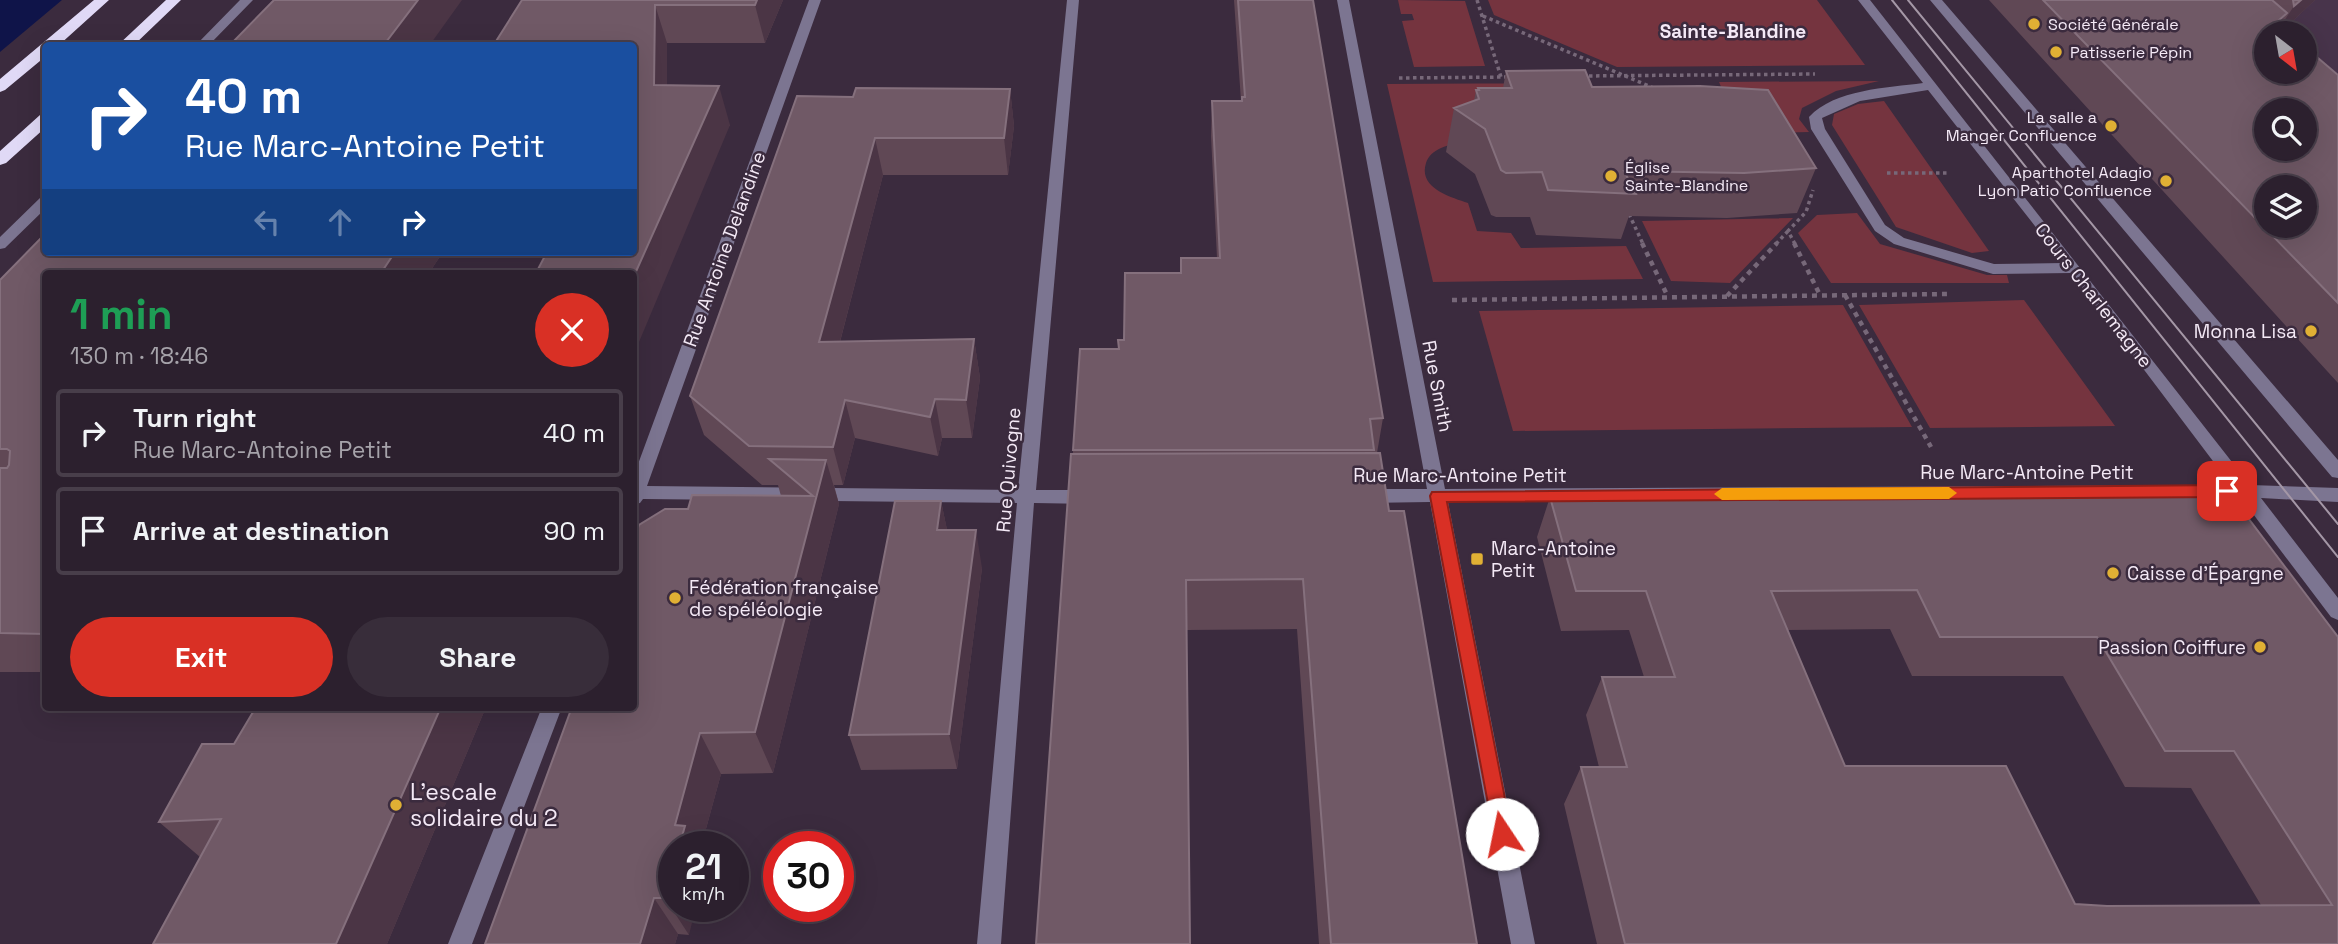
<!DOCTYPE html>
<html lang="en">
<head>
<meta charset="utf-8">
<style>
  body { margin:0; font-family:"Space Grotesk",sans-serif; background:#382d3a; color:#f1f3f6; height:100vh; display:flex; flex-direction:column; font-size:26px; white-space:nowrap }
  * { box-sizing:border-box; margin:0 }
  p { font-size:23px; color:#a6a3aa }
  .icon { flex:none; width:38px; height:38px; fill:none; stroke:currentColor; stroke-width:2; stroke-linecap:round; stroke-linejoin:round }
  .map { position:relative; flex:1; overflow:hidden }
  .side { position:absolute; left:42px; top:270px; width:595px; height:441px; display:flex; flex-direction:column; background:#2c202e; border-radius:7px; box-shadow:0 7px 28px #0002,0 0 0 2px #483e4a }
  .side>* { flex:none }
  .hud { position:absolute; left:42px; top:42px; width:595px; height:214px; border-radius:7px; box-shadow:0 7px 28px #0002,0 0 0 2px #483e4a; background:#1a4fa0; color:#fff; overflow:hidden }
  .needle { width:46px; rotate:149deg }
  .fabs { position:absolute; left:2254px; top:21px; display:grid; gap:14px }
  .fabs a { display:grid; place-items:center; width:63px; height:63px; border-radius:50%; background:#2c202e; box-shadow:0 7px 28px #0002,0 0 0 2px #483e4a; font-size:35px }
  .speed { position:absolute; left:658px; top:831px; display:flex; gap:14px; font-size:35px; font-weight:700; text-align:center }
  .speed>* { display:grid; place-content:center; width:91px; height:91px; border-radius:50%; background:#2c202e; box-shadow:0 7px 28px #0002,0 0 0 2px #483e4a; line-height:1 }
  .speed small { font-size:18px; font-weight:400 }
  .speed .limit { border:10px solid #d22; background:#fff; color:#111 }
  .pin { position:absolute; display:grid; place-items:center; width:60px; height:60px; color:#fff; margin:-30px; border-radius:14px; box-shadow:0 4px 10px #0006 }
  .me { position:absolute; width:77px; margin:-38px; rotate:349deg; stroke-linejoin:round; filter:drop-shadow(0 0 5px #0008) }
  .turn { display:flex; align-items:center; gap:24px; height:147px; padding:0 28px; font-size:32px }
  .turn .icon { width:91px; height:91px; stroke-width:2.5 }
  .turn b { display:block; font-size:49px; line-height:60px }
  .lanes { display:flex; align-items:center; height:66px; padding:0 28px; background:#0003; justify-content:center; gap:35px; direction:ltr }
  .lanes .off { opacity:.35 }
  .round { display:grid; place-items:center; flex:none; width:74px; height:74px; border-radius:37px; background:#382d3a }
  .summary { display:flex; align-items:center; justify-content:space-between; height:119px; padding:0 28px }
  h1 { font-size:42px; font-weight:700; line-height:52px; color:#1e9e55 }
  .cta { display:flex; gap:14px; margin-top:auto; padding:14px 28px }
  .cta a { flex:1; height:80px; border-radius:42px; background:#d93025; color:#fff; font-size:28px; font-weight:700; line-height:80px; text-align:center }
  .cta a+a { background:#382d3a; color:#f1f3f6 }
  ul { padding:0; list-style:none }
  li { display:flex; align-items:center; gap:21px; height:88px; margin:0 14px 10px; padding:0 14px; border:4px solid #483e4a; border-radius:7px }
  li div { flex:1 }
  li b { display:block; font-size:26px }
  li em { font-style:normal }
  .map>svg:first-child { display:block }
</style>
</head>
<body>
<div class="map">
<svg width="2338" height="944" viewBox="0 0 2338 944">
  <rect width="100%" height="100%" fill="#3b2b3e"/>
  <!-- built -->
  <path fill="#48344b" d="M2236,0h102v86l-33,-29v-24h-29z"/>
  <!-- green -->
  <path fill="#75343f" d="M1398,0l67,1 20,65 -71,1 -12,-46 12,-1 -2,-6h-11z
    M1488,0h329l48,65 -248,2 -123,-52z
    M1879,81l-43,10 -34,17 -3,11 10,13 -40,1 -34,-14 -16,-37z
    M1558,83c-29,18 -58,37 -87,55 -10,7 -20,5 -30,10 -7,3 -13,8 -15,15 -8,25 24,34 42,40l9,28 34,2 10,15 105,-2 17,33 -210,3 -46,-198z
    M1884,101l105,150 -17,2 -76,-26 -64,-102 2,-11 24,-10z
    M1857,213l23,31 107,31h20l2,8h-178l-33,-50 19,-18z
    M1793,218l-63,65 -59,-2 -29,-60z
    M2024,300l91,126 -185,2 -71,-123z
    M1843,305l69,122 -399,4 -34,-120z"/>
  <!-- water -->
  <path fill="#0f1449" d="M0,0h62l-62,52z"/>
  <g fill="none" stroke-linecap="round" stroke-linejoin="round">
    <!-- path-far1 -->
    <path stroke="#776879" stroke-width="3.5" stroke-dasharray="3.5 3.5" stroke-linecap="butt" d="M1477,0l24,77
      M1483,16l173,73
      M1582,76l233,-2
      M1399,78l111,-1
      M1887,173h63
      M1629,214l14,30
      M1776,244l12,-13
      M1795,244l-7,-13 18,-19 7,-22"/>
    <!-- path -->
    <path stroke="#776879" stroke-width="4.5" stroke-dasharray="5 5" stroke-linecap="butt" d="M1642,243l26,54
      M1794,243l26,52
      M1845,295l86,152
      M1727,296l50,-53
      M1452,300l496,-6"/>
    <!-- minor -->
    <path fill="#7c7591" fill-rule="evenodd" d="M240,0h13l-45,46h-13z
      M809,0h12l-174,486 371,4 49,-490h12l-43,490h56l6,2 3,5 -3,5 -6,2 -58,-1 -33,441h-24l40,-441 -374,-4 -3,4 -6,1v-29z
      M1337,0h12l96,489 786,-4 -160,-212 -78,1 -99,-30 -19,-13 -64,-102 -2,-12c26,-28 78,-29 114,-34l-65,-83h12l380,485 88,3v14l-77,-4 77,100v22l-7,-3 -90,-119 -793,4 87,442h-24l-81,-442 -65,1 -6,-2 -3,-5 3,-5 6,-2h62zM1928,90l136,173 -70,1 -90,-26 -19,-13 -60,-96 -3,-11 38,-17z
      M1930,0h12l396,460v18l-6,-1z
      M46,196v12l-41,40 -5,1v-12l41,-40z
      M542,707h20l-90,237h-24z"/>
    <!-- highway -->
    <path fill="#e0d9f6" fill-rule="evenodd" d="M94,0h15l-51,46h-12v10l-41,34 -5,2v-13z
      M166,0h15l-48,46h-16z
      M46,113v14l-40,36 -6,2v-14l40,-36z"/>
    <!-- tram -->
    <path stroke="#a497a6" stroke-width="2" d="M1892,0l446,557
      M1908,0l430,524"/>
  </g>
  <!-- wall -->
  <path fill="#604855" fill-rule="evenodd" d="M522,0h261l-18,43h-98v42l63,40 -96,127v-206z
    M1234,0h79l70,418 -6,35 100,491h-158l-22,-315 -110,1 -114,-176v-4l46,-101 5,-9 57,-67 36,-15 -6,-122 1,-35h29z
    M1989,0h326l-31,29 54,46v308z
    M1506,71l86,16 224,81 -19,45 -70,5 -98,-2 -8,23 -85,-4 -6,-18h-34l-5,-2 -16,-41 -29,-22 8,-44 20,-7 2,-11h2v-2h25z
    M1010,89l4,37 -6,49h-125l-43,167 134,-3 6,39 -8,60h-30l-4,18 -83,-18 -12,47h-9l5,19 -66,269 -52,1 -20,73h-27l15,88 -11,-1 -3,10h-190l203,-435 93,-13 -3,-11h-16l-58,-50 -14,-39 163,-299z
    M46,252h397l-14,21h-383v399h-46v-392z
    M1550,497l788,140v307h-741l-33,-140 17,-37h18l-13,-52 16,-38h42l-15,-47 -68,1 -24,-94zM1890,629l22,47h151l62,111 66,1 70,117 -154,1 -32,-2 -230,-138 -57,-136z
    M941,501l6,29 35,38 -25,201 -96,1 -12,-35z
    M256,707h230l-99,237h-234l47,-87 -41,-35 75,-78z"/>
  <!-- shaded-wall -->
  <path fill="#4b3545" d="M418,0h44l-33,46h-46z
    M757,0h26l-18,43 -10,-38z
    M2301,0h14l-35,33h-4l18,-27z
    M655,5l12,38v81l-13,-39z
    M2287,13l-14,20 3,-10z
    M719,86l11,39 -96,229v-78z
    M1010,89l4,37 -6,49 -4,-37z
    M875,138l8,37 -53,205 -11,-38z
    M395,252h48l-14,21h-48z
    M974,339l6,39 -8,60 -6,-38z
    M935,399l7,39 -4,18 -8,-39z
    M845,400l10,38 -12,47 -10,-38z
    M826,460l13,44 -66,269 -18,-41z
    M941,501l8,38 -12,-9z
    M976,530l6,38 -25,201 -8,-35z
    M441,707h45l-99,237h-51z
    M700,733l21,41 -20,73h-22l-4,-22z
    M674,867v39h22l-7,29 -24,-37z
    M654,898l24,36 -3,10h-35z"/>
  <!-- building -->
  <path fill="#705966" stroke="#85707d" stroke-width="2" fill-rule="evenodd" d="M274,0h144l-35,46h-154z
    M522,0h235l-2,5h-100l-1,80 65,1 -85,190v-3h-98l11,-21h87v-206h-141z
    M1238,0h75l70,418 -13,1 4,31h-301l7,-101h39l-1,-9h6l1,-67h56v-15h39l-8,-157h30v-4h3z
    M2043,0h229l15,13 -11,10 13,10h-23v39h39v-25l33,28v228zM2266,110h39v39h-39zM2266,187h39v39h-39z
    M2293,0h8l-7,6z
    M1585,70l7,17 108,-1 68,4 48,78 -72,5 -120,-2 12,23 -88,-4 -6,-18 -36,1 -5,-3 -16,-41 -31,-21 25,-9 -3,-9h3l-1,-2h34l-6,-17z
    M856,88l154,1 -6,49h-129l-56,204 155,-3 -8,61 -31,-1 -5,18 -85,-17 -12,47 -84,-1 -59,-50 107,-300 56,1z
    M46,233v19h349l-14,21h-335v361l-46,-1v-165h7l2,-3 1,-14 -3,-2h-7v-169z
    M1380,453l9,58h15l73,433h-146l-28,-365 -117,1 4,364h-154l35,-490z
    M769,459l57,1 -71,272 -55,1 -25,92 10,1 -6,21h-5v20l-9,31h-11l-14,46h-155l87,-237h62v-168l5,-14 26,-16h23l4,-14 121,1z
    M2230,494l108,143v307h-713l-44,-177h46l-25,-90h73l-29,-86h-70l-26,-94zM1917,590l23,47h157l68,114h69l98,154 -225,1 -32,-2 -69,-138h-161l-74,-175z
    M895,501h46l-4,29h39l-27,204 -100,1z
    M256,707h185l-105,237h-183l68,-125 -62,3 43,-78h32z"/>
  <!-- route -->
  <path fill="#d93025" stroke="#8d1f18" stroke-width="2" d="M2227,485l8,6 -8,6 -780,5 65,332 -3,7 -7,3 -7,-3 -65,-345 2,-4z"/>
  <!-- slow -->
  <path fill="#f59e0b" d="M1949,487l8,6 -8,6 -227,1 -8,-6 8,-6z"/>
  <!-- markers -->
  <g fill="#e0b034" stroke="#3b2b3e" stroke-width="2.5">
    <circle cx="2034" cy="24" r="7"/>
    <circle cx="2056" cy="52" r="7"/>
    <circle cx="2111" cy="126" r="7"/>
    <circle cx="1611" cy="176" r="7"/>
    <circle cx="2166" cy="181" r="7"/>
    <circle cx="2311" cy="331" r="7"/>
    <rect x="1470" y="552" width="14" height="14" rx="3.5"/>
    <circle cx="2113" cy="573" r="7"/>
    <circle cx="675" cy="598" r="7"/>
    <circle cx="2260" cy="647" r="7"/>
    <circle cx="396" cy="805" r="7"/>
  </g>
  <g text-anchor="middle" stroke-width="5" stroke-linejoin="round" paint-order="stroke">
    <!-- far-poi labels -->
    <g font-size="16" fill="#f4e9f6" stroke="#3b2b3e" text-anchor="start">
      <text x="2048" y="30">Société Générale</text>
      <text x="2070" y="58">Patisserie Pépin</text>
      <text x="2097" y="123" text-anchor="end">La salle a<tspan x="2097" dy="18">Manger Confluence</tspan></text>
      <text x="1625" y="173">Église<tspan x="1625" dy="18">Sainte-Blandine</tspan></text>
      <text x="2152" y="178" text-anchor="end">Aparthotel Adagio<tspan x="2152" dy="18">Lyon Patio Confluence</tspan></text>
    </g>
    <!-- far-quarter labels -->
    <g font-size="19" font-weight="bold" fill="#f4e9f6" stroke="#3b2b3e">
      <text x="1733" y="38">Sainte-Blandine</text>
    </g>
    <!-- street labels -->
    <g font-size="19" fill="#f4e9f6" stroke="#3b2b3e">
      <text transform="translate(724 249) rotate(-70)" y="7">Rue Antoine Delandine</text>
      <text transform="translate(2094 295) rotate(52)" y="7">Cours Charlemagne</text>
      <text transform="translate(1438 386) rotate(79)" y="7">Rue Smith</text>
      <text transform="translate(1008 470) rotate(-85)" y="7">Rue Quivogne</text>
      <text x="2027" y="479">Rue Marc-Antoine Petit</text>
      <text x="1460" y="482">Rue Marc-Antoine Petit</text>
    </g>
    <!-- poi labels -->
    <g font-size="19" fill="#f4e9f6" stroke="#3b2b3e" text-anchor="start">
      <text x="2297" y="338" text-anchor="end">Monna Lisa</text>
      <text x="1491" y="555">Marc-Antoine<tspan x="1491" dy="22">Petit</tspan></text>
      <text x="2127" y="580">Caisse d'Épargne</text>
      <text x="689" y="594">Fédération française<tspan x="689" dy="22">de spéléologie</tspan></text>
      <text x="2246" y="654" text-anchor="end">Passion Coiffure</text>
    </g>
    <!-- near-poi labels -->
    <g font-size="23" fill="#f4e9f6" stroke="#3b2b3e" text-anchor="start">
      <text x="410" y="800">L'escale<tspan x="410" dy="26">solidaire du 2</tspan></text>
    </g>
  </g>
</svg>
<div class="fabs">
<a><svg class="needle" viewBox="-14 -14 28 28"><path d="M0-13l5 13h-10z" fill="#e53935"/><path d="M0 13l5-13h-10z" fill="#a6a3aa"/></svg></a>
<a><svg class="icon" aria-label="search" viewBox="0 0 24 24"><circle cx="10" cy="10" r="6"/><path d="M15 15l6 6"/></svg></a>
<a><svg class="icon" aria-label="layers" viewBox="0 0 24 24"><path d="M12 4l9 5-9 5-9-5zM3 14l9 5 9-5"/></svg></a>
</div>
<div class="speed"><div>21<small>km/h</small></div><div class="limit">30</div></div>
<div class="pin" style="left:2227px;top:491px;background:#d93025"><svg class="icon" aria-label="arrive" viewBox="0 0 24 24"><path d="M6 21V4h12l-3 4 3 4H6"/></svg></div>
<svg class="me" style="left:1502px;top:834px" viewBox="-20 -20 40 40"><circle r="19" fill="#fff"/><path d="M0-13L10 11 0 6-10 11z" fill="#d93025"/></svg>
<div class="hud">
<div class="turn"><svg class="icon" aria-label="right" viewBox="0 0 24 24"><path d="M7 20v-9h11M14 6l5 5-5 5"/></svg><div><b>40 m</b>Rue Marc-Antoine Petit</div></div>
<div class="lanes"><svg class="icon off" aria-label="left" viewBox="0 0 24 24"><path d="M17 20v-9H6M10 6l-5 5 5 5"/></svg><svg class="icon off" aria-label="ahead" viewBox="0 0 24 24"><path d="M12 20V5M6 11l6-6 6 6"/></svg><svg class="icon" aria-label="right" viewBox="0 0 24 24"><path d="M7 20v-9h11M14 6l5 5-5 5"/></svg></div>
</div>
<section class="side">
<div class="summary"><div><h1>1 min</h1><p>130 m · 18:46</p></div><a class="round" style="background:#d93025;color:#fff"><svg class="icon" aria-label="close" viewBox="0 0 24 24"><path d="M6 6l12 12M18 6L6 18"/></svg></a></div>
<ul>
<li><svg class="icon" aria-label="right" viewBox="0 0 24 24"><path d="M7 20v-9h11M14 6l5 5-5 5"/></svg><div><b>Turn right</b><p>Rue Marc-Antoine Petit</p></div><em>40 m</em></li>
<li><svg class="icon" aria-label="arrive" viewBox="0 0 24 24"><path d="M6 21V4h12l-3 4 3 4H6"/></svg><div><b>Arrive at destination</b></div><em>90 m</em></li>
</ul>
<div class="cta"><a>Exit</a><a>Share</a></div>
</section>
</div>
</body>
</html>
